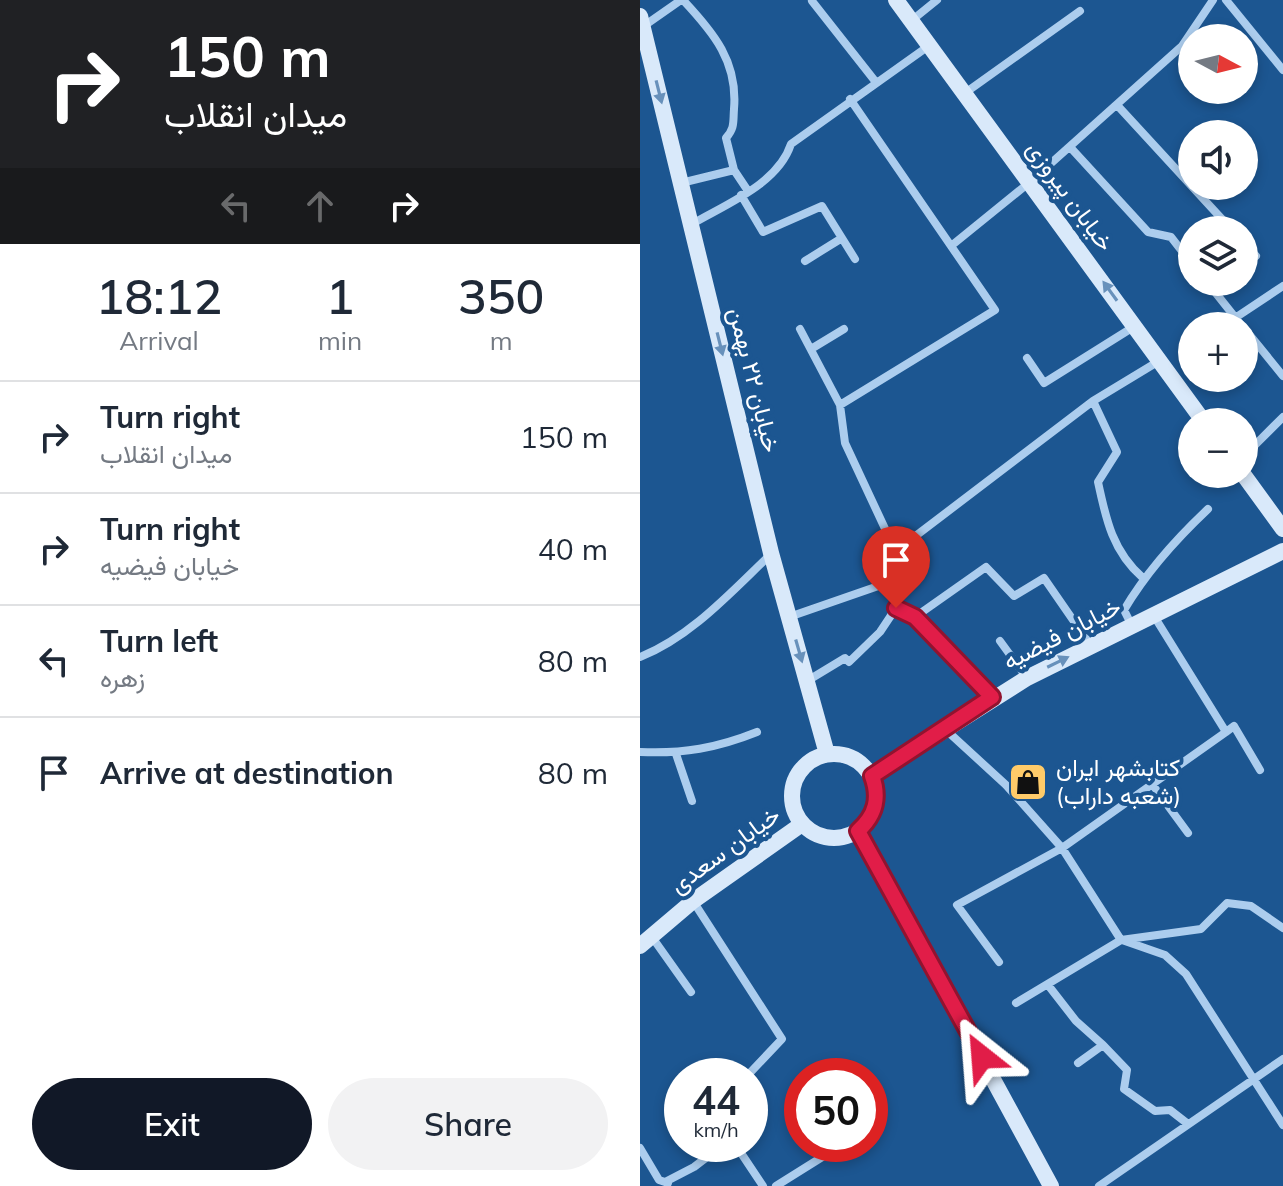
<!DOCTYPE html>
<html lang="en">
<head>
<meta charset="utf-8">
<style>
  body { margin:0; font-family:Mulish,Vazirmatn,sans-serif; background:#f2f2f3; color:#1f2937; height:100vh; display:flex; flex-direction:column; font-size:30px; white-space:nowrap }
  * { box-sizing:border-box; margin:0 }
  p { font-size:26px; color:#747a83 }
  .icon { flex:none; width:44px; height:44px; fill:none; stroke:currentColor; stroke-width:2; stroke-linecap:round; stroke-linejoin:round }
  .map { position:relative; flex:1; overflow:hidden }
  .drawer { display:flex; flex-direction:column; background:#fff; width:640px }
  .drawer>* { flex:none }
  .hud { background:#202124; color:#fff; overflow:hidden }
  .needle { width:52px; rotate:97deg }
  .controls { position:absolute; left:538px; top:24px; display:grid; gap:16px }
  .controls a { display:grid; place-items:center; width:80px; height:80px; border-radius:50%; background:#fff; box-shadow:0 4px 12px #0003; font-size:40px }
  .speed { position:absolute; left:24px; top:1058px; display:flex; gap:16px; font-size:40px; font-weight:700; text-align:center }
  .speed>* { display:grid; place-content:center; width:104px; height:104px; border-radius:50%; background:#fff; box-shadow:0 4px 12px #0003; line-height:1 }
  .speed small { font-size:20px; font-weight:400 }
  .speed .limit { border:12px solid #d22; background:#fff; color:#111 }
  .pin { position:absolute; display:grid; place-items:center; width:68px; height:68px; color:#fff; margin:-82px -34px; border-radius:50% 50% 50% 0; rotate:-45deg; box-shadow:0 0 8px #0007 }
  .pin .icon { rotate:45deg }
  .me { position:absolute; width:88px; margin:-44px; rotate:332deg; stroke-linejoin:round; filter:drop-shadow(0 0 6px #0008) }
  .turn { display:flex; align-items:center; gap:28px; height:168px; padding:0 32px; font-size:36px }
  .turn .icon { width:104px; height:104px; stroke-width:2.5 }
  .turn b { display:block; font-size:56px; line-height:68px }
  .lanes { display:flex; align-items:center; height:76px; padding:0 32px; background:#0003; justify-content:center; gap:40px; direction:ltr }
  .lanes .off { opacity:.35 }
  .eta { display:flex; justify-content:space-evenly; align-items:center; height:136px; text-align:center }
  .eta b { font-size:48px; font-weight:600; line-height:56px }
  .primary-button { display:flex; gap:16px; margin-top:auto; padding:16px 32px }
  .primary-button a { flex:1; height:92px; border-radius:48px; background:#111827; color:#fff; font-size:32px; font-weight:600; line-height:92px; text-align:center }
  .primary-button a+a { background:#f2f2f3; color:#1f2937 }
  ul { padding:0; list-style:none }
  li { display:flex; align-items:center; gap:24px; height:112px; padding:0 32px; border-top:2px solid #e0e1e3 }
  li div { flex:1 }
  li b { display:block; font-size:30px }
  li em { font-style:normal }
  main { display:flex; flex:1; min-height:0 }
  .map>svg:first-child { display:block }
</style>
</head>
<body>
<main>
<section class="drawer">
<div class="hud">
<div class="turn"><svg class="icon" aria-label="right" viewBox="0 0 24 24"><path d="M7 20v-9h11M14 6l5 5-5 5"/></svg><div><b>150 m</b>میدان انقلاب</div></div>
<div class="lanes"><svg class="icon off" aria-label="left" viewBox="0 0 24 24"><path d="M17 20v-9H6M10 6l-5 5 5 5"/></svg><svg class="icon off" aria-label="ahead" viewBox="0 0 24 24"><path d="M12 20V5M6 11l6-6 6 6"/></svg><svg class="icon" aria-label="right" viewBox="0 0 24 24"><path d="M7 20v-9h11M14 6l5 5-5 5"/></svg></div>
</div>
<div class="eta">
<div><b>18:12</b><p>Arrival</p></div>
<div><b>1</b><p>min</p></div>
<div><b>350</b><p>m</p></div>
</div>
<ul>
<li><svg class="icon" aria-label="right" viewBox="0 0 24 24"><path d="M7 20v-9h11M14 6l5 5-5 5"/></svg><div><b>Turn right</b><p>میدان انقلاب</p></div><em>150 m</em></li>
<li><svg class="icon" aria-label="right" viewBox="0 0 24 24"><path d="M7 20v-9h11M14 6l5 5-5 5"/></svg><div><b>Turn right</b><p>خیابان فیضیه</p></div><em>40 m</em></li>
<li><svg class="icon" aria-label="left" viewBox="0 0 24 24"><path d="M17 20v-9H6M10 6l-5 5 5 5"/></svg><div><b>Turn left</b><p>زهره</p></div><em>80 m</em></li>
<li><svg class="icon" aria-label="arrive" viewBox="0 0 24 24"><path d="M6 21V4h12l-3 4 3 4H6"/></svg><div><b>Arrive at destination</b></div><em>80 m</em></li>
</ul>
<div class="primary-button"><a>Exit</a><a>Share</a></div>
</section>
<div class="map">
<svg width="643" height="1186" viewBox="0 0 643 1186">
  <rect width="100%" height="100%" fill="#1c5691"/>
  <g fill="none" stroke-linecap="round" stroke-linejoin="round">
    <!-- minor -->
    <path stroke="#accdee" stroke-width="8" d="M586,0l57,70
      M172,1l63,80
      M271,21l26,-21
      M1,28l40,-28
      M325,93l115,-82
      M477,105l115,125
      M430,147l78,85 23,5 21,27
      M94,170l14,21
      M41,183l53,-13 -8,-32c9,-10 7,-16 8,-29 4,-47 -20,-76 -51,-109
      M101,195l22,37 59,-26 33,53
      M52,224c34,-20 86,-40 99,-80l139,-99
      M604,243l12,13
      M311,246l79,-64 152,-136 31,-46
      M165,261l37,-23
      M567,282l35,44
      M595,318l48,-32
      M604,328l39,48
      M160,329l40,76 5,38 50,107
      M171,349l33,-20
      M387,358l17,25 91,-57
      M453,401l24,51 -19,30c8,38 15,70 45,96
      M200,405l155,-95 -145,-211
      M604,456l39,-39
      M256,608l-16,-45 213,-162 66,-40
      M256,608l19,9 77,80
      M514,616l72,116 8,-6 26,44
      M149,617l98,-34
      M275,617l71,-50 28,29 30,-18 47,68
      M492,626l-8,-16c23,-39 51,-70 84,-101
      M360,641l27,37
      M0,657c51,-20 92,-66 131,-103
      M167,681l38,-23 4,4 31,-30 16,-24
      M306,730l60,55 56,63 59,92
      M0,752c43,2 77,-4 117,-20
      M36,754l16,47
      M512,784l36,49
      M53,901l89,138 -35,37
      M12,937l39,55
      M482,940l43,15 21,19 97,151
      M359,962l-42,-57 105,-57 164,-116
      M408,985l28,36 27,24 -25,18
      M376,1003l105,-63 80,-11 26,-26 24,3 32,22
      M463,1045l24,25 -3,19 31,22 15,-1 18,14
      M95,1144l28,42
      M0,1148l19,32 9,3
      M27,1181l27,-14 30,-23
      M136,1186l67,-42
      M459,1186l184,-127"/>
    <!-- secondary -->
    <path stroke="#d9e9fa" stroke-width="16" d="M256,0l308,422
      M0,16l131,537 56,201
      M603,474l40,55
      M152 796a42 42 0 1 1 84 0a42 42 0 1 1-84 0Z
      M232,776l155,-98 256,-127
      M218,831l193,355
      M0,946l53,-45 109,-77"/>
  </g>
  <!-- one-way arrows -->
  <defs><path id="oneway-solid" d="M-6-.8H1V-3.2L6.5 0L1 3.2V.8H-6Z" transform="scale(2)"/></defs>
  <g fill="#6891bb">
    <use href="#oneway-solid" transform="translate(19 92) rotate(76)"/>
    <use href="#oneway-solid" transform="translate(470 291) rotate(-126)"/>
    <use href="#oneway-solid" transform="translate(80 344) rotate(76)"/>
    <use href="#oneway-solid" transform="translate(159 651) rotate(74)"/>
    <use href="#oneway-solid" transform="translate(418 662) rotate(-26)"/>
  </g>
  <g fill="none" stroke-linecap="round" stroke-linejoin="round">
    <defs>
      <path id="route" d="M256,608l19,9 77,80 -120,79c8,22 4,39 -14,55l124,226"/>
    </defs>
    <!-- route casing -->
    <use href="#route" stroke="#92132f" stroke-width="20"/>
    <!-- route -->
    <use href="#route" stroke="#e11d48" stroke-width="14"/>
  </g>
  <!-- icons -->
  <defs>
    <symbol id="shop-square" viewBox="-11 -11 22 22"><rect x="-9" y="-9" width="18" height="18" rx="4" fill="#ffcb69" stroke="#1c5691"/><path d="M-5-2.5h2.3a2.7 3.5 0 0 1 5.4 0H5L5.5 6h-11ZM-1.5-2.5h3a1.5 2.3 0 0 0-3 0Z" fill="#111"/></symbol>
  </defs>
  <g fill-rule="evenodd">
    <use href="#shop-square" x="366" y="760" width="44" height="44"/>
  </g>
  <g text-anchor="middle" stroke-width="8" stroke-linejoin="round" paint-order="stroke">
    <!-- street labels -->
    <g font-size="24" fill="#fff" stroke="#1c5691">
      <text transform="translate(430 196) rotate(54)" y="8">خیابان پیروزی</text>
      <text transform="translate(114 380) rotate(76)" y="8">خیابان ۲۲ بهمن</text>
      <text transform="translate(422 634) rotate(-27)" y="8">خیابان فیضیه</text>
      <text transform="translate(85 850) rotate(-36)" y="8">خیابان سعدی</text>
    </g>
    <!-- poi labels -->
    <g font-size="24" fill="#fff" stroke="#1c5691" text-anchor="start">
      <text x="416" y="776">کتابشهر ایران<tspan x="416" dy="28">(شعبه داراب)</tspan></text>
    </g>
  </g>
</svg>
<div class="controls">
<a><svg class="needle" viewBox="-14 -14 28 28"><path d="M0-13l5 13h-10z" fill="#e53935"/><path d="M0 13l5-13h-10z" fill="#747a83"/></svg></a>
<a><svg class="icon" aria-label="sound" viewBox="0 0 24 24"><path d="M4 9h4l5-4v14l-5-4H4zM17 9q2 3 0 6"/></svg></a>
<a><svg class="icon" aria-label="layers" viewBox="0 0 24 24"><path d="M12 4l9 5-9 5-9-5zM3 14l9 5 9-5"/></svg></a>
<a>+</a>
<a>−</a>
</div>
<div class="speed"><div>44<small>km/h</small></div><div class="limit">50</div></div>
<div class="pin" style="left:256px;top:608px;background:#d93025"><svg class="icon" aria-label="arrive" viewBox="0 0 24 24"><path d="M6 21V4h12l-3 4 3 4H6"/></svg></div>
<svg class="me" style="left:342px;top:1057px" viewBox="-20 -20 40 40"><path d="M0-17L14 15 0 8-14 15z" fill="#e11d48" stroke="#fff" stroke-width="4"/></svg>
</div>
</main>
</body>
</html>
